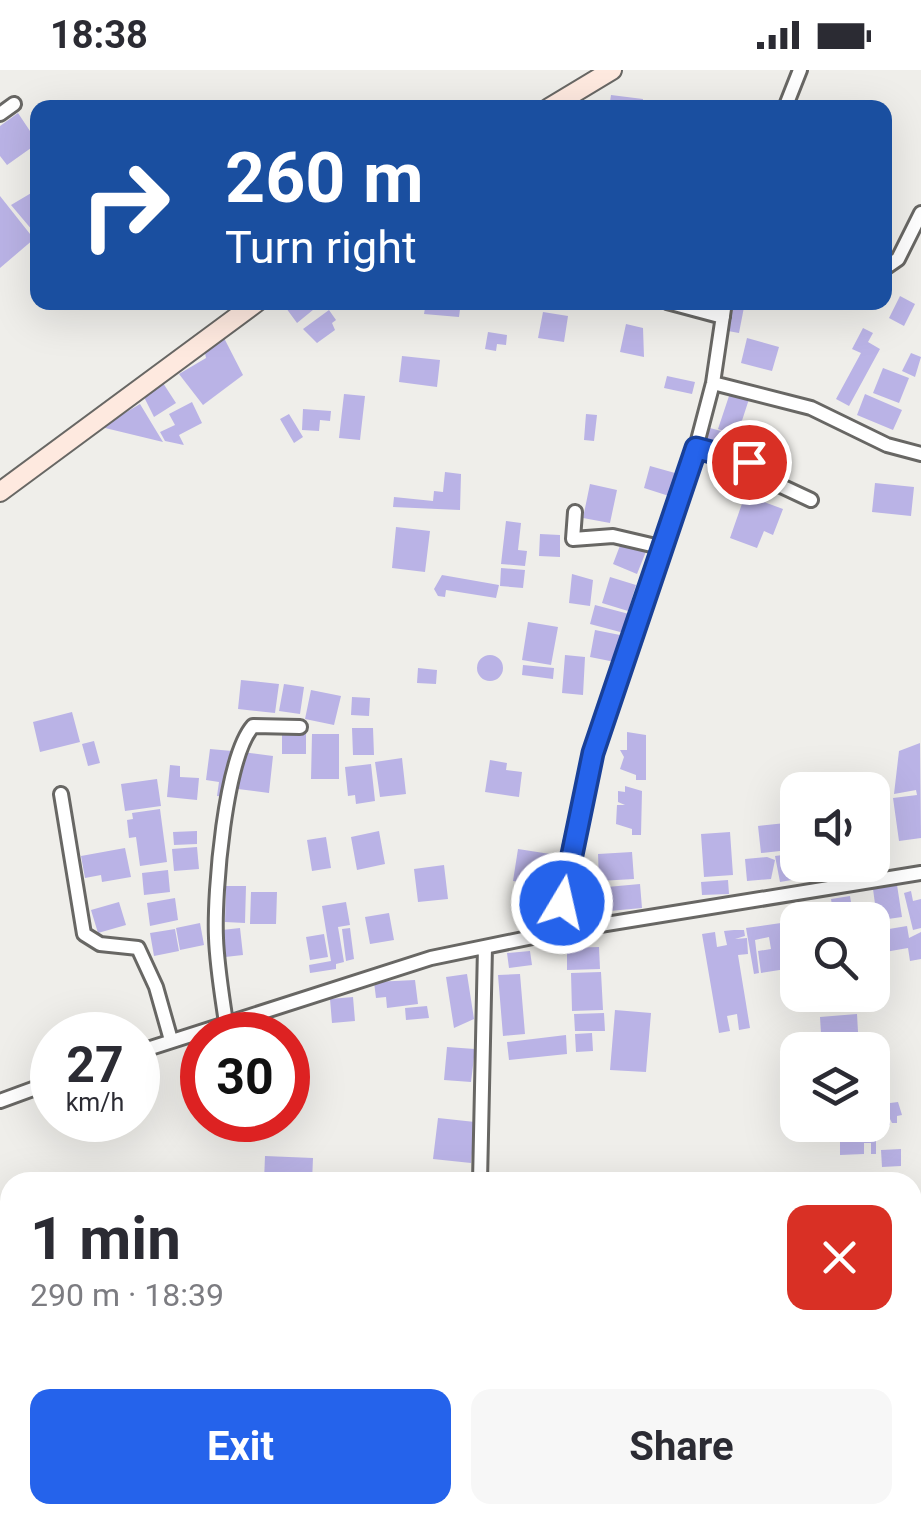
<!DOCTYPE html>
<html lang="en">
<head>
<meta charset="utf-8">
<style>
  body { margin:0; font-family:Roboto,sans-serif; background:#f7f7f7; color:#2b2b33; height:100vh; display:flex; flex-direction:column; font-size:38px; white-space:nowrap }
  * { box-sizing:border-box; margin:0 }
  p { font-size:32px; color:#7c7c81 }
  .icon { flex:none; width:55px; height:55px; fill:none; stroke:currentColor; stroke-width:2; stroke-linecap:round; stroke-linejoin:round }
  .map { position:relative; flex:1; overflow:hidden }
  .details { position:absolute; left:0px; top:1102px; width:922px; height:352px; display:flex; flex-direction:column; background:#fff; border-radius:30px 30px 0 0; box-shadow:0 10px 40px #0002 }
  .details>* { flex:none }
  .top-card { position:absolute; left:30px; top:30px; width:862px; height:210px; border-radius:20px; box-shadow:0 10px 40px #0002; background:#1a4fa0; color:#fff; overflow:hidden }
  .tools { position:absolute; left:780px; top:702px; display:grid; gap:20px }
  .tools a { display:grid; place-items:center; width:110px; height:110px; border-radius:20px; background:#fff; box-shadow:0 10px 40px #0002; font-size:50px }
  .speed { position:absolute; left:30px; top:942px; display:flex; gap:20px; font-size:50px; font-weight:700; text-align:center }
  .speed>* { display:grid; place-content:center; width:130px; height:130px; border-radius:50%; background:#fff; box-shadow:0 10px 40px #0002; line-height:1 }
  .speed small { font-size:25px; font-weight:400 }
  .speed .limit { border:15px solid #d22; background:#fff; color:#111 }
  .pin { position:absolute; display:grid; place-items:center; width:85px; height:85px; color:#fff; margin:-42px; border:5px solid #fff; border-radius:50%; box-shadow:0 2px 10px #0007 }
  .me { position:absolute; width:110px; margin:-55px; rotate:9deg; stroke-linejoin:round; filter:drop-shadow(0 0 8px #0008) }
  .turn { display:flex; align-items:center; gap:35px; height:210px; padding:0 30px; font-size:45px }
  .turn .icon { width:130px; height:130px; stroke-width:2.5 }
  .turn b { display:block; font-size:70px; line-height:85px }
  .round { display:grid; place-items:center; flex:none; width:105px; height:105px; border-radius:20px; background:#f7f7f7 }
  .overview { display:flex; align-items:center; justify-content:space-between; height:170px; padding:0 30px }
  h1 { font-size:60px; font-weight:700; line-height:75px }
  .cta { display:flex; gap:20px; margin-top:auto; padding:20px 30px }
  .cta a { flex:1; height:115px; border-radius:20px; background:#2563eb; color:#fff; font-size:40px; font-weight:700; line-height:115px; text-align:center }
  .cta a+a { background:#f7f7f7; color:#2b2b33 }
  .status { display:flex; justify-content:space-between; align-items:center; height:70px; padding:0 50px; background:#fff; direction:ltr }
  .status svg { height:28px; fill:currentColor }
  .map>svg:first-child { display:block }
</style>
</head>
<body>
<div class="status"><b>18:38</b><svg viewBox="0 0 49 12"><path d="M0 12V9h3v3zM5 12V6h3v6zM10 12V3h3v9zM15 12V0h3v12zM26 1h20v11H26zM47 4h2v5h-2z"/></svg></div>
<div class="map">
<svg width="921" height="1453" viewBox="0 0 921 1453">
  <rect width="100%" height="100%" fill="#efeeea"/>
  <!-- building -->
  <path fill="#bab3e6" d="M611,25l32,4 -1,9h-33z
    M18,43l20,30 -31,22 -7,-9v-30z
    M38,119v48l-27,-32z
    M0,126l34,43 -34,29z
    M900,226l15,8 -11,22 -15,-8z
    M293,232h24l2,3 -22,18 -11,-15z
    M426,232h35l-2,15 -35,-3z
    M733,232h12l-6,31 -11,-2z
    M329,240l7,10 -4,3 3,7 -18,13 -14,-14z
    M543,242l25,4 -4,26 -26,-4z
    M626,254l17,4 1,29 -24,-5z
    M863,258l10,5 -5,9 12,7 -31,57 -13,-7 25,-46 -9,-4z
    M488,262l19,3 -1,10 -9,-1 -1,7 -11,-2z
    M223,266l20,39 -40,30 -24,-31 27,-16 -1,-5z
    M747,268l32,9 -7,24 -31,-8z
    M911,283l10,4 -6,20 -13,-6z
    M402,286l38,4 -3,27 -38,-5z
    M883,298l26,10 -10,25 -26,-10z
    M667,306l28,6 -3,12 -28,-6z
    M163,313l13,20 -22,14 -10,-20z
    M731,320l19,6 -13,40 9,3 -5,18 -36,-11 5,-18 22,6 -14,-5z
    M344,324l21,2 -5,44 -21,-2z
    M865,324l37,16 -9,20 -36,-15z
    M192,332l10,21 -23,12 5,10 -19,-4 -5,-9 15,-7 -6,-11z
    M140,334l23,38 -62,-15z
    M303,339l28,2 -1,10 -10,-1 -1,11 -17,-1z
    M289,344l14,23 -9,6 -14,-24z
    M586,344l11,1 -3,26 -10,-1z
    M650,396l25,7 -6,23 -25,-8z
    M445,402l16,2 -1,36 -67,-3 1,-10 39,4 1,-10 9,1z
    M875,413l39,4 -3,29 -39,-4z
    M590,414l27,6 -7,33 -27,-5z
    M745,425l38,14 -10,26 -9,-4 -7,17 -27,-10z
    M506,451l15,2 -3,27 9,1 -2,15 -24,-2z
    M396,457l34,4 -5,41 -33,-4z
    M540,464l20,1v22l-21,-1z
    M624,465l25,9 -12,30 -24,-10z
    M501,498l24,2 -2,18 -23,-2z
    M572,504l21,6 -3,26 -21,-3z
    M442,505l57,10 -3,13 -50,-8 -1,7 -7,-1 -4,-7z
    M610,507l26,8 -8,26 -26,-8z
    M595,535l34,9 -5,19 -34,-9z
    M528,552l30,5 -7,38 -29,-5z
    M595,560l25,5 -5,27 -25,-5z
    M477 598a13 13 0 1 1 26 0a13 13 0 1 1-26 0Z
    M565,585l20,2 -2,38 -21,-2z
    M523,595l31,3 -1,11 -31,-4z
    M418,598l19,2 -1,14 -19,-1z
    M241,610l38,4 -4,29 -37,-4z
    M284,614l20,3 -4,27 -21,-3z
    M311,620l30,6 -7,29 -29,-6z
    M352,627l18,1 -1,18 -18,-1z
    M72,642l8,30 -40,10 -7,-30z
    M352,658h21l1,27h-21z
    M282,660h24v24h-24z
    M627,662l19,3v45h-10v-5l-16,-6 4,-12 -4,-7h7z
    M312,664h27v45h-28z
    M94,671l6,22 -12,3 -6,-22z
    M920,673l1,95 -22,3 -6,-43 24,-3 -1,-5 -22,4 5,-43z
    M210,679l22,2 -6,46 -9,-1 2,-14 -13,-2z
    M242,682l31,4 -4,37 -31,-4z
    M402,688l4,36 -26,3 -5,-35z
    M490,690l17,3 -1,7 16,2 -3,25 -34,-5z
    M371,694l4,37 -19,3 -1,-9 -7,1 -3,-29z
    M170,695l10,1v11l19,1 -2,22 -30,-3z
    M157,709l4,27 -36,5 -4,-27z
    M625,716l17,5 -1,44h-9v-6l-16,-5 1,-19h8l-7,-3v-11l7,1z
    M160,739l7,53 -27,4 -4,-29 -7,1 -2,-18 6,-1 -1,-6z
    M795,752l3,27 -37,4 -3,-27z
    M197,761v13l-23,1 -1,-13z
    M379,761l6,33 -28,6 -6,-33z
    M730,762l3,43 -29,2 -3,-43z
    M326,767l5,31 -19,3 -5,-31z
    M197,777l2,22 -25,2 -2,-22z
    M125,778l6,29 -29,5 -1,-7 -16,3 -4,-22z
    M518,779l45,7 -5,32 -45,-7z
    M632,782l2,27 -35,2 -1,-27z
    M798,783v12h9l2,12 -29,5 -5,-26z
    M767,787l8,3 -4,19 -24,2 -2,-22z
    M444,795l4,34 -30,3 -4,-33z
    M812,795h45v2l-43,8z
    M168,800l2,22 -26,3 -2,-22z
    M594,801l2,17 44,-4 2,24 -54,5 -3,-41z
    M728,810l1,14 -27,1 -1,-13z
    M897,815l5,32 -21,3 2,10 24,-4 2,12 12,-6v27l-11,2 -2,-13 -23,4 -2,-8h-4l-1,-7 6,-1 -5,-2 -6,-45z
    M226,816h20l-1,37 -20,-1z
    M911,821l2,10 8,-2v29l-8,2 -9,-37z
    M251,822h26l-1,32h-26z
    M850,826l3,18 -19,3 -3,-18z
    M175,828l3,22 -28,6 -3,-23z
    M119,832l7,23 -28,8 -7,-23z
    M346,832l4,23 -12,2 6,35 -8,2v5l-26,4 -1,-8 22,-4 -9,-55z
    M389,843l5,27 -24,4 -5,-27z
    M200,853l4,22 -24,5 -4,-22z
    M781,853l5,46 -25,4 -3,-22 13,-2 -2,-12 -14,3 4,33 -5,1 -8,-46z
    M240,858l3,27 -18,2 -3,-27z
    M350,858l4,31 -8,2 -4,-32z
    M175,859l4,22 -25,5 -4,-23z
    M734,860h10l1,6 -10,3 12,-1 1,16 -10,1 12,73 -11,2 -2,-16 -10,2 3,15 -11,2 -17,-99 13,-2 2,15 10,-2 -3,-14z
    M324,864l4,23 -18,3 -4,-23z
    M599,877l1,22 -33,1v-22z
    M530,881l2,14 -23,3 -2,-15z
    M601,902l2,38 -31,1 -1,-38z
    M467,904l7,45 -20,9 -8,-51z
    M520,904l5,60 -22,2 -5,-61z
    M415,910l3,24 -31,4 -1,-11 -10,1 -2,-16z
    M814,925h30v8h9v7l-38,2z
    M353,927l2,24 -23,2 -2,-24z
    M427,936l2,12 -23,2 -1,-12z
    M615,940l36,3 -5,59 -36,-2z
    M604,943l1,18h-30l-1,-17z
    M857,944l2,36h-37l-2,-33z
    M592,963l1,18 -17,1 -1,-18z
    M566,965l1,19 -58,6 -2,-18z
    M447,977l28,2 -4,33 -27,-2z
    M898,1032l4,13 -5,1v7h-5l-3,-6 1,8 -13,1 -3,-21z
    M438,1048l37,4 -4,41 -38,-4z
    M876,1063v21h-5v-11h-7v11l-24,1v-21z
    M901,1079v17l-19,1 -1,-17z
    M265,1086l48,2 -1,24h-48z"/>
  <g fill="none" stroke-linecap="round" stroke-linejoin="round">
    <defs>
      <path id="street" d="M785,38l15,-38
        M0,44l14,-10
        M885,198l13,-9 23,-46
        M667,232l56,15
        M713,313l98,25 76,37 34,9
        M696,378l53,15 8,-25 -10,32 64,30
        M575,442l-2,27 40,-3 47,11
        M61,724l23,140 16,10 38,4 18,39 15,53
        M557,862l14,-88 22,-91 99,-290 21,-80 12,-81
        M226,953c-4,-28 -9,-57 -10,-85 -2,-46 9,-180 37,-212l47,1
        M138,982l293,-94 126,-26 364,-59
        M0,1031l52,-19
        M480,1112l5,-235
        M912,1238l9,-10
        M384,1453l1,-8
        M820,1453v-8"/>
      <path id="secondary" d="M549,38l63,-38
        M0,422l257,-190"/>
    </defs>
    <!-- street casing -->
    <use href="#street" stroke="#686764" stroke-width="18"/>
    <!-- secondary casing -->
    <use href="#secondary" stroke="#686764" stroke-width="22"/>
    <!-- street -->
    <use href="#street" stroke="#fff" stroke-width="12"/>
    <!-- secondary -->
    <use href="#secondary" stroke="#fee9df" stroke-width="18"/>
  </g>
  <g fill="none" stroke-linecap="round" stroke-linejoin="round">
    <defs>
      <path id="route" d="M562,833l31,-150 103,-305 53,14"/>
    </defs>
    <!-- route casing -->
    <use href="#route" stroke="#184099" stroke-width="25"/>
    <!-- route -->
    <use href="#route" stroke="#2563eb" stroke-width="18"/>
  </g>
</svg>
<div class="tools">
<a><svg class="icon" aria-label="sound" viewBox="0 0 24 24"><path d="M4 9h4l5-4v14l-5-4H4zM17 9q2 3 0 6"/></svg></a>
<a><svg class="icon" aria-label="search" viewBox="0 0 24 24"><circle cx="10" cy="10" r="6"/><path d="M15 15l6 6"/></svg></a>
<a><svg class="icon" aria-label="layers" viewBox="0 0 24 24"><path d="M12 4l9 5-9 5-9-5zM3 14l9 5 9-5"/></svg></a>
</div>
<div class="speed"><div>27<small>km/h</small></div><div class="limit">30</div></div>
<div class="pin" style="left:749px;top:392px;background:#d93025"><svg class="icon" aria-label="arrive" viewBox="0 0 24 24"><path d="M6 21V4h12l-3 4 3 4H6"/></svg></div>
<svg class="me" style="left:562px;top:833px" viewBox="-20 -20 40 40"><circle r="17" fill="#2563eb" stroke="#fff" stroke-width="3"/><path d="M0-11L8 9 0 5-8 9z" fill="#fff"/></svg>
<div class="top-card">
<div class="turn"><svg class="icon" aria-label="right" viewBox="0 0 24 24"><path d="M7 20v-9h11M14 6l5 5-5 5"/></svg><div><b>260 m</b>Turn right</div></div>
</div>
<section class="details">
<div class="overview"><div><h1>1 min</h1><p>290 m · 18:39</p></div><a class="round" style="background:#d93025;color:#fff"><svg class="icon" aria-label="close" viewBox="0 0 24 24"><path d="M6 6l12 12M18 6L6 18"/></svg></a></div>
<div class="cta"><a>Exit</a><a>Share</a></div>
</section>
</div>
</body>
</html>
